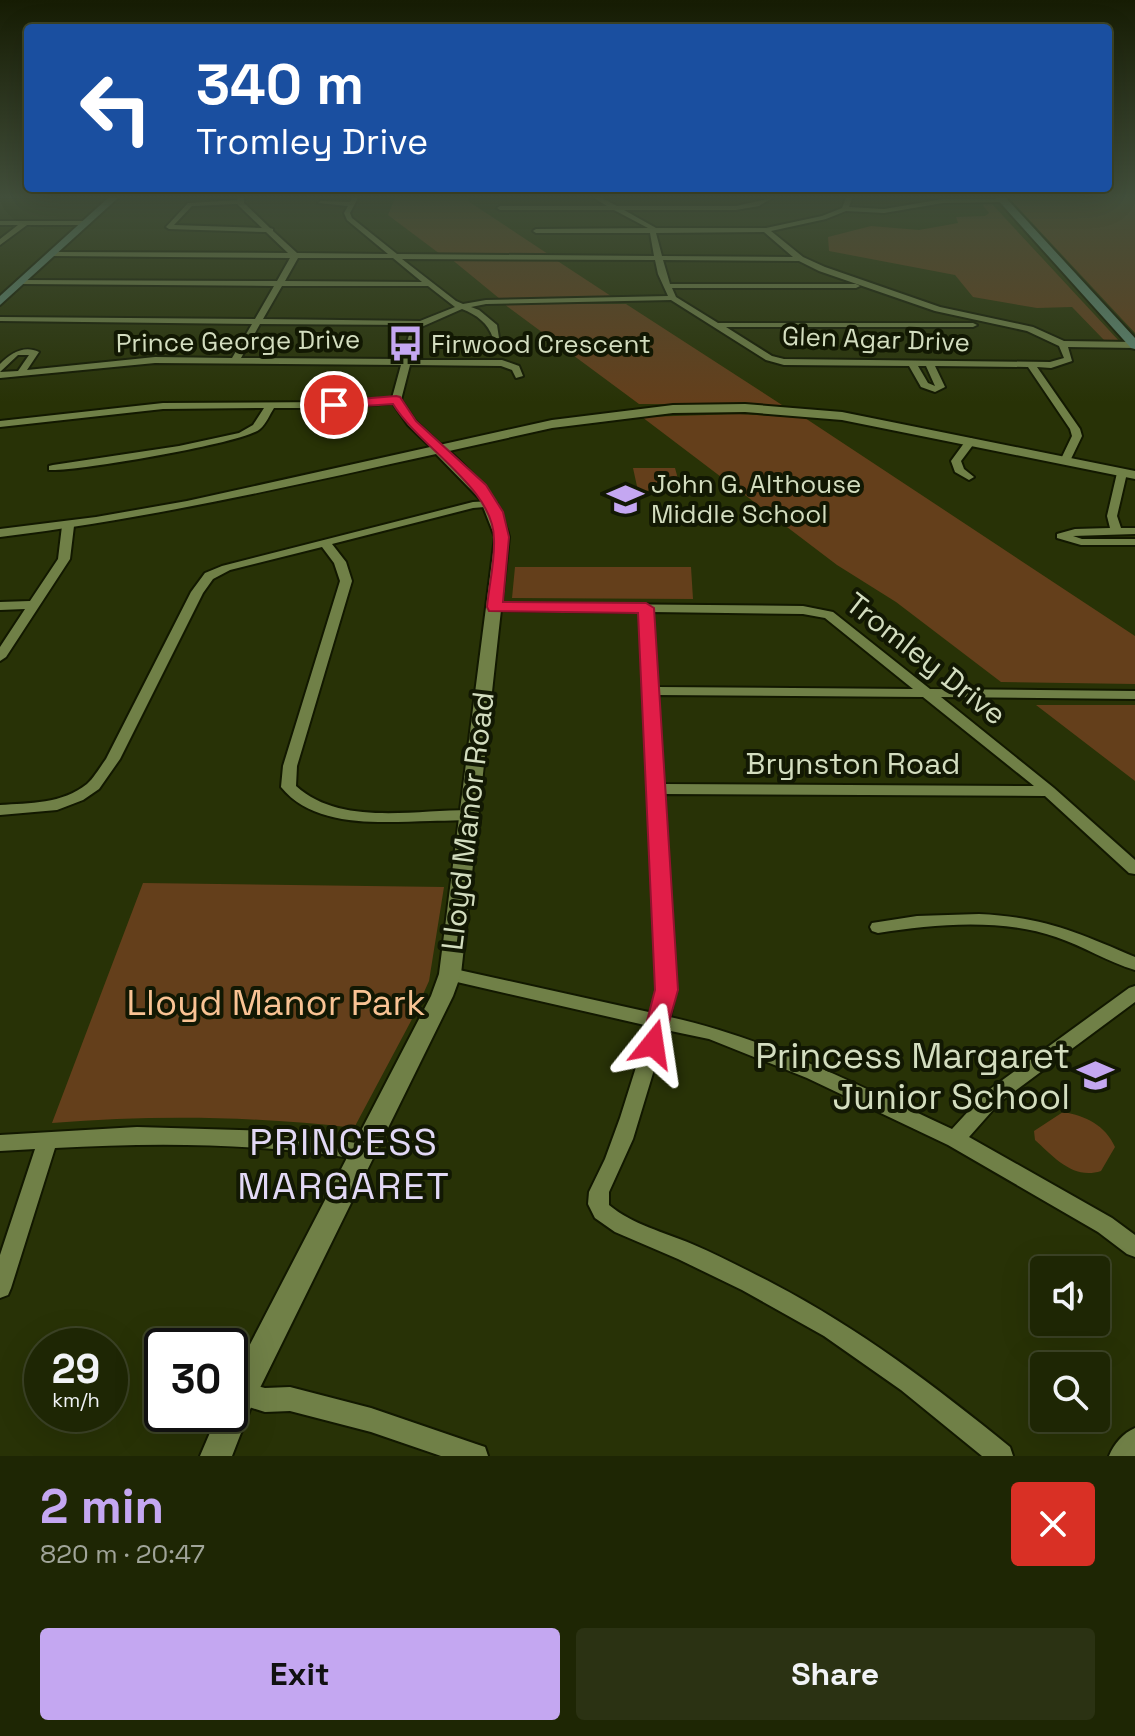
<!DOCTYPE html>
<html lang="en">
<head>
<meta charset="utf-8">
<style>
  body { margin:0; font-family:"Space Grotesk",sans-serif; background:#2b3213; color:#f1f3f6; height:100vh; display:flex; flex-direction:column; font-size:30px; white-space:nowrap }
  * { box-sizing:border-box; margin:0 }
  p { font-size:26px; color:#a1a59a }
  .icon { flex:none; width:44px; height:44px; fill:none; stroke:currentColor; stroke-width:2; stroke-linecap:round; stroke-linejoin:round }
  .map { position:relative; height:1456px; overflow:hidden }
  .panel { display:flex; flex-direction:column; background:#1e2604; flex:1 }
  .panel>* { flex:none }
  .top-card { position:absolute; left:24px; top:24px; width:1088px; height:168px; border-radius:8px; box-shadow:0 8px 32px #0002,0 0 0 2px #3c4326; background:#1a4fa0; color:#fff; overflow:hidden }
  .tools { position:absolute; left:1030px; top:1256px; display:grid; gap:16px }
  .tools a { display:grid; place-items:center; width:80px; height:80px; border-radius:8px; background:#1e2604; box-shadow:0 8px 32px #0002,0 0 0 2px #3c4326; font-size:40px }
  .speed { position:absolute; left:24px; top:1328px; display:flex; gap:16px; font-size:40px; font-weight:700; text-align:center }
  .speed>* { display:grid; place-content:center; width:104px; height:104px; border-radius:50%; background:#1e2604; box-shadow:0 8px 32px #0002,0 0 0 2px #3c4326; line-height:1 }
  .speed small { font-size:20px; font-weight:400 }
  .speed .limit { border:4px solid #111; border-radius:12px; background:#fff; color:#111 }
  .pin { position:absolute; display:grid; place-items:center; width:68px; height:68px; color:#fff; margin:-34px; border:4px solid #fff; border-radius:50%; box-shadow:0 2px 8px #0007 }
  .me { position:absolute; width:88px; margin:-44px; rotate:15deg; stroke-linejoin:round; filter:drop-shadow(0 0 6px #0008) }
  .turn { display:flex; align-items:center; gap:28px; height:168px; padding:0 40px; font-size:36px }
  .turn .icon { width:104px; height:104px; stroke-width:2.5 }
  .turn b { display:block; font-size:56px; line-height:68px }
  .round { display:grid; place-items:center; flex:none; width:84px; height:84px; border-radius:8px; background:#2b3213 }
  .summary { display:flex; align-items:center; justify-content:space-between; height:136px; padding:0 40px }
  h1 { font-size:48px; font-weight:700; line-height:60px; color:#c4a7f1 }
  .cta { display:flex; gap:16px; margin-top:auto; padding:16px 40px }
  .cta a { flex:1; height:92px; border-radius:8px; background:#c4a7f1; color:#111; font-size:32px; font-weight:700; line-height:92px; text-align:center }
  .cta a+a { background:#2b3213; color:#f1f3f6 }
  .map>svg:first-child { display:block }
</style>
</head>
<body>
<div class="map">
<svg width="1135" height="1456" viewBox="0 0 1135 1456">
  <rect width="100%" height="100%" fill="#283206"/>
  <!-- green -->
  <path fill="#643f1b" d="M395,198h74l-1,3 80,53h-108l-52,-39z
    M1009,198h126v135z
    M982,204h10l128,138 -16,-2 -32,-33 -35,1 -64,-11 -18,-22 -126,-24 -1,-14 43,-11 48,4 39,-7 -2,-6 29,-1 4,-3z
    M450,258h103l64,42 -117,-1z
    M504,304h122l156,101 -143,-1z
    M740,414l65,4 330,218v48l-134,-2 -105,-80 -59,-37 -195,-148z
    M633,468h42l6,22 -43,1z
    M515,567h176l2,32 -181,-1z
    M1036,705h99v76z
    M143,883l301,4 -15,94 -18,40 -57,107c-101,-12 -200,-13 -302,-5z
    M1063,1112c23,4 42,13 52,35l-14,24c-28,9 -47,-14 -66,-31l-1,-9z"/>
  <g fill="none" stroke-linecap="round" stroke-linejoin="round">
    <defs>
      <path id="minor" d="M238,198h6v5l26,25 3,1v2l24,22 91,1 -41,-34 -3,-7 4,-7 -30,-3 3,-2 29,1 2,-4h6l-8,15 2,5 45,36 257,2 -4,-23h-114l-3,-2 3,-2 112,-1 -34,-18h-114l-3,-2 3,-2h107l-13,-8h8l15,8h119l36,-8 -13,8 -23,4h-112l32,18h110l56,-12 20,-8 4,-10h6l-3,9 35,2 59,-10h61l2,3 -63,1 -59,10 -38,-2 -20,8 -55,12 32,26 22,10 115,40 93,20 31,14 71,1v6l-67,-1 4,14 -21,7 -14,-1 43,62 2,7 -12,25 -5,3 -5,-3 12,-25 -2,-7 -42,-62 -93,-1 10,21 -10,5 -14,-5 -12,-21 -125,-1 -18,-5 -95,-60 -185,4 -15,3 8,3 18,15 2,13h-6c-5,-15 -16,-23 -31,-29l-43,19 -8,32h91l17,6 4,10 -7,2 -4,-8 -11,-4 -91,-1 -9,35 14,21 28,26v4h-8l-27,-26 -15,-22 -59,5h-60c-4,6 -8,16 -14,21 -15,14 -186,43 -211,41v-4l4,-1 126,-19 60,-13 14,-8 11,-17 -101,1 -163,18v-6l163,-18 171,-1 58,-4 9,-33 -246,-2 -155,15v-6l18,-1 11,-16h-11l-18,17v-8c11,-11 24,-19 39,-12l-12,18 128,-13 77,1 20,-34 -252,-3v-4l255,2 19,-33 -252,-2 -4,-2 4,-2 255,1 13,-23 -237,-2 -4,-2 4,-2 235,1 -22,-21 -97,-3 -3,-2 22,-24 49,-3zM237,204l25,24 -88,-3 18,-19zM764,232l29,25 -131,-1 -6,-23zM298,258h95l29,24 -137,-1zM402,259l253,1 3,14 10,22 -182,4 -23,4 -7,-3zM663,260l136,1 20,10 116,40 92,20 32,15 5,12 -14,4 -266,-3 -12,-3 -46,-29h247l4,-2 -4,-2h-255l-42,-26 -4,-9h184l4,-2 -4,-2h-186zM282,286h146l27,21 -35,14 -157,-2zM260,324l152,1 -10,34 -161,-1zM918,366h8l9,20 -7,-3z
        M0,221h87l3,2 -3,2h-60l-27,20v-6l18,-14h-18z
        M971,438l5,3 -15,20 3,8 10,8 -5,3 -14,-8 -4,-11 16,-22z
        M1122,470l5,3 -10,43 4,12h14v6l-62,2 9,3h53v6h-54l-24,-7v-4l18,-5 35,-1 -3,-12 10,-43z
        M492,501l5,3 -1,2 -23,2 -141,36 14,18 6,19 -55,185 -1,20c44,40 117,24 173,24l8,5 -3,3c-14,4 -30,2 -44,3 -48,1 -115,8 -149,-34l2,-21 57,-185 -6,-18 -12,-16 -92,23 -17,9 -10,14 -83,166 -21,30 -16,11 -26,10 -57,5v-10c30,-2 62,-1 87,-21 7,-6 13,-17 19,-25l85,-167 14,-19 17,-7 251,-64z
        M68,523l6,3 -4,33 -64,98 -6,4v-14l25,-38 -25,1v-8l30,-1 28,-42 4,-33z
        M495,603l308,3 30,6 97,77 205,2v8l-194,-2 113,91 81,72v14l-6,-1 -84,-77 -381,-2 12,196 -6,27c99,22 190,69 282,112l34,-37 143,-104 6,-2v16l-135,100 -31,35 143,81 23,17v22l-8,-3 -29,-22 -150,-87 -141,-67 -98,-39 -43,-9 -33,109 -24,53v13c24,20 55,27 83,39 28,12 55,26 82,40 86,45 161,102 236,163l3,9h-31l-81,-66 -77,-54 -82,-46 -64,-31 -63,-27 -20,-14 -7,-14 1,-12 16,-33 15,-41 29,-92 -205,-47 -3,-5 3,-5 6,-1 203,45 5,-23 -18,-378 -149,-2 -2,-3 2,-3zM652,612l151,2 22,4 88,71 -256,-2zM658,695l265,2 111,89 -371,-2z
        M979,914c64,3 98,18 156,43v13c-27,-8 -52,-24 -79,-33 -56,-19 -121,-13 -178,-4l-6,-2 -2,-4 2,-4 45,-7z
        M137,1127l135,4 91,13 7,2 3,6 -3,6 -7,2c-103,-17 -204,-18 -308,-12l-44,140 -3,7 -8,3v-43l35,-106 -35,2v-16z
        M241,1382l24,6 25,-1 81,21 105,36 9,3 3,9h-47l-70,-24 -81,-21 -25,1 -32,-10 -3,-6 3,-10z
        M1135,1428v28h-26c5,-12 14,-23 26,-28z"/>
      <path id="tertiary" d="M745,404l97,8 293,59v8l-293,-59 -97,-8 -72,1 -121,15 -103,23c27,25 51,49 60,86l-48,437 -8,22 -200,406 -21,54h-32l18,-42h12v-31l201,-387 8,-22 56,-437 -15,-38 -44,-45c-145,32 -288,65 -436,83v-8l96,-12 91,-16 365,-81 121,-15z"/>
      <path id="secondary" d="M108,198h10l-118,107v-9z
        M996,198h10l129,140v11l-4,-1z"/>
    </defs>
    <!-- minor casing -->
    <use href="#minor" stroke="#121800" stroke-width="4"/>
    <!-- tertiary casing -->
    <use href="#tertiary" stroke="#121800" stroke-width="4"/>
    <!-- secondary casing -->
    <use href="#secondary" stroke="#121800" stroke-width="4"/>
    <!-- minor -->
    <use href="#minor" fill="#708047" fill-rule="evenodd"/>
    <!-- tertiary -->
    <use href="#tertiary" fill="#708047" fill-rule="evenodd"/>
    <!-- secondary -->
    <use href="#secondary" fill="#5e8772" fill-rule="evenodd"/>
  </g>
  <!-- sky -->
  <linearGradient id="sky" x2="0" y2="1"><stop stop-color="#161c03"/><stop offset="0.49" stop-color="#424f3b"/><stop offset="1" stop-color="#424f3b" stop-opacity="0"/></linearGradient>
  <rect width="1135" height="402" fill="url(#sky)"/>
  <!-- route -->
  <path fill="#e11d48" stroke="#92132f" stroke-width="2" d="M396,396l4,1 16,24 70,64 17,27 6,25 -6,65 143,1 8,5 24,382 -17,61 -8,2 -9,-2 -3,-7 14,-54 -17,-377 -149,-2 -2,-4c2,-22 8,-45 7,-68 0,-51 -74,-91 -101,-135l-59,4 -7,-3 7,-4z"/>
  <!-- icons -->
  <defs>
    <symbol id="bus-bare" viewBox="-9 -9 18 18"><path d="M-5-6H5V4H4V6H2V4H-2V6H-4V4H-5ZM-3.5-4V0h7V-4ZM-3.5 1.2v1.5H-2V1.2ZM2 1.2v1.5H3.5V1.2Z" fill="#c4a7f1" stroke="#121803" stroke-width="2.5" paint-order="stroke"/></symbol>
    <symbol id="school-bare" viewBox="-9 -9 18 18"><path d="M0-5L7-2L0 1L-7-2ZM-4 1L0 2.5L4 1V4Q0 6-4 4Z" fill="#c4a7f1" stroke="#121803" stroke-width="2.5" paint-order="stroke"/></symbol>
  </defs>
  <g fill-rule="evenodd">
    <use href="#bus-bare" x="380" y="318" width="51" height="51"/>
    <use href="#school-bare" x="600" y="474" width="51" height="51"/>
    <use href="#school-bare" x="1070" y="1050" width="51" height="51"/>
  </g>
  <g text-anchor="middle" stroke-width="8" stroke-linejoin="round" paint-order="stroke">
    <!-- far-street labels -->
    <g font-size="26" fill="#d3ddbf" stroke="#121803">
      <text transform="translate(876 339) rotate(2)" y="9">Glen Agar Drive</text>
      <text transform="translate(238 341) rotate(-1)" y="9">Prince George Drive</text>
    </g>
    <!-- far-poi labels -->
    <g font-size="26" fill="#d3ddbf" stroke="#121803" text-anchor="start">
      <text x="431" y="353">Firwood Crescent</text>
      <text x="651" y="493">John G. Althouse<tspan x="651" dy="30">Middle School</tspan></text>
    </g>
    <!-- street labels -->
    <g font-size="30" fill="#d3ddbf" stroke="#121803">
      <text transform="translate(926 659) rotate(38)" y="10">Tromley Drive</text>
      <text x="853" y="774">Brynston Road</text>
      <text transform="translate(468 821) rotate(-83)" y="10">Lloyd Manor Road</text>
    </g>
    <!-- near-park labels -->
    <g font-size="36" fill="#f9c394" stroke="#121803">
      <text x="276" y="1015">Lloyd Manor Park</text>
    </g>
    <!-- near-poi labels -->
    <g font-size="36" fill="#d3ddbf" stroke="#121803" text-anchor="end">
      <text x="1070" y="1068">Princess Margaret<tspan x="1070" dy="41">Junior School</tspan></text>
    </g>
    <!-- near-neighbourhood labels -->
    <g font-size="38" letter-spacing="2" fill="#e2d8f5" stroke="#121803">
      <text x="344" y="1155">PRINCESS<tspan x="344" dy="44">MARGARET</tspan></text>
    </g>
  </g>
</svg>
<div class="tools">
<a><svg class="icon" aria-label="sound" viewBox="0 0 24 24"><path d="M4 9h4l5-4v14l-5-4H4zM17 9q2 3 0 6"/></svg></a>
<a><svg class="icon" aria-label="search" viewBox="0 0 24 24"><circle cx="10" cy="10" r="6"/><path d="M15 15l6 6"/></svg></a>
</div>
<div class="speed"><div>29<small>km/h</small></div><div class="limit">30</div></div>
<div class="pin" style="left:334px;top:405px;background:#d93025"><svg class="icon" aria-label="arrive" viewBox="0 0 24 24"><path d="M6 21V4h12l-3 4 3 4H6"/></svg></div>
<svg class="me" style="left:653px;top:1044px" viewBox="-20 -20 40 40"><path d="M0-17L14 15 0 8-14 15z" fill="#e11d48" stroke="#fff" stroke-width="4"/></svg>
<div class="top-card">
<div class="turn"><svg class="icon" aria-label="left" viewBox="0 0 24 24"><path d="M17 20v-9H6M10 6l-5 5 5 5"/></svg><div><b>340 m</b>Tromley Drive</div></div>
</div>
</div>
<section class="panel">
<div class="summary"><div><h1>2 min</h1><p>820 m · 20:47</p></div><a class="round" style="background:#d93025;color:#fff"><svg class="icon" aria-label="close" viewBox="0 0 24 24"><path d="M6 6l12 12M18 6L6 18"/></svg></a></div>
<div class="cta"><a>Exit</a><a>Share</a></div>
</section>
</body>
</html>
